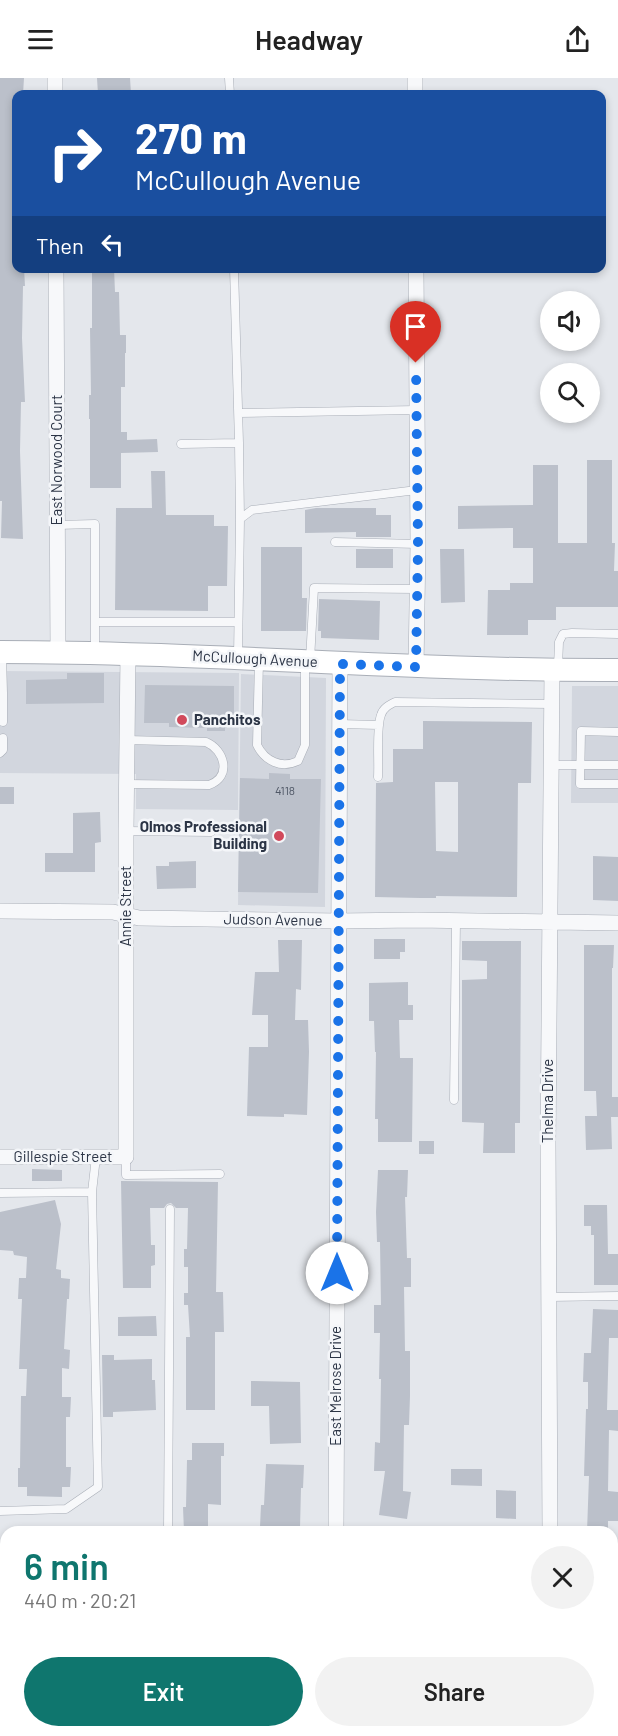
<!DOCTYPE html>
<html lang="en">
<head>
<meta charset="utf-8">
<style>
  body { margin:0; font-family:Barlow,sans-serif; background:#f2f2f2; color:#222; height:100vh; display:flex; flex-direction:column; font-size:22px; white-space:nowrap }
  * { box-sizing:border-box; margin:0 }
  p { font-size:20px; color:#767676 }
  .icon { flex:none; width:33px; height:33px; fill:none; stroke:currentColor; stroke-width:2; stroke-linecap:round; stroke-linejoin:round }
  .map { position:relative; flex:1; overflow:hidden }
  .sheet { position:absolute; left:0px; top:1448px; width:618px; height:212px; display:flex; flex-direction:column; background:#fff; border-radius:18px 18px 0 0; box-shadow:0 3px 9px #0003 }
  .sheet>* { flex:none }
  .top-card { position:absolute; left:12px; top:12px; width:594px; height:183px; border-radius:12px; box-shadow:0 3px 9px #0003; background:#1a4fa0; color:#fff; overflow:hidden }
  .tools { position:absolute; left:540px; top:213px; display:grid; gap:12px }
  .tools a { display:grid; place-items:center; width:60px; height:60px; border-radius:50%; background:#fff; box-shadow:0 3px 9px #0003; font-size:30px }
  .pin { position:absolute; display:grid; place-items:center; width:51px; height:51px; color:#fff; margin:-62px -26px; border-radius:50% 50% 50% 0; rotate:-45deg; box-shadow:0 0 6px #0007 }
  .pin .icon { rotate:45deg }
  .me { position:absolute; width:66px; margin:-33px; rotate:0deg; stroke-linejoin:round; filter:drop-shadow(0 0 4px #0008) }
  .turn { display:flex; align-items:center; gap:21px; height:126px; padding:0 24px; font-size:27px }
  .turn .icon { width:78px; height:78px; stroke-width:2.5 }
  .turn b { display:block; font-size:42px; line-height:51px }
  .then { display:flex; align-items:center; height:57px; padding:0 24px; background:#0003; gap:12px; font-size:22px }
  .round { display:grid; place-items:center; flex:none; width:63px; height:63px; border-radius:32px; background:#f2f2f2 }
  .headline { display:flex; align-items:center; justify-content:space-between; height:102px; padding:0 24px }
  h1 { font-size:36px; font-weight:600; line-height:45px; color:#0f766e }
  .button { display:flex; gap:12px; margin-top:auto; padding:12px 24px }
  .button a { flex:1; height:69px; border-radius:36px; background:#0f766e; color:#fff; font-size:24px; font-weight:600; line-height:69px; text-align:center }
  .button a+a { background:#f2f2f2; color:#222 }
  header { display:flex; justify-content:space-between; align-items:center; height:78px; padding:0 24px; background:#fff; font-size:27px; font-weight:600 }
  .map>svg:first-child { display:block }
</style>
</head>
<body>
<header><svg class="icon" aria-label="menu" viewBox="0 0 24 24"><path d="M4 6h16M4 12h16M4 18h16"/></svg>Headway<svg class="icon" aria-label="share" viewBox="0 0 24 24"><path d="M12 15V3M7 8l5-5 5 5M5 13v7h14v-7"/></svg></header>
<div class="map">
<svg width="618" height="1658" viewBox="0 0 618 1658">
  <rect width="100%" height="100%" fill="#e4e7ec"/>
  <!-- built -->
  <path fill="#d2d6de" d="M0,593l239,2 -1,137 -102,-1v-35l-136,-1z
    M241,596l85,4 -1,229 -87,-2z
    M572,608h46v117h-47z"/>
  <!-- building -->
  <path fill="#bbc0ca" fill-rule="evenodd" d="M0,0h24l-1,16h-7v174h8l1,18h-2l-1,52 3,64h-4l-1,49 3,88 -22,-1 1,-37h-2z
    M97,0h33l1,16h-33z
    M92,190h22l1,24h4l1,43h6v18h-1v34h-4v45h6v8l30,-1 1,13 -37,1v35h-31v-69h-1v-24h2l-1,-67h2z
    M587,382h25v83h3l-1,28h4v36h-62v13h-28v15h-41l1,-45h22v-7h23v-35h-20v-20l-55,1v-23l75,-1v-40h25v78h29z
    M151,393h14l1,44h48v11h14l-1,60h-19v25l-93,-1 1,-102h36z
    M316,430h60v7h15v22h-35v-5l-51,1v-23z
    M261,469h41v51h5l-1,33h-45z
    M356,471h37v19h-37z
    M440,471h24l1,53 -24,1z
    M319,521l61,2 -1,39 -58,-2v-7h-3z
    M67,595h37v30l-78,1v-24l41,-1z
    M145,607l89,1v40h-9v5h-18v-3l-38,-1v-4h-25z
    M423,643l109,1 -1,61h-13l-1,114 -81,-1v2h-16l-45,-1 1,-114 17,-1v-33h30zM435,704h23v70l-22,-1z
    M269,695l21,1v5h31l-3,114 -80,-1 2,-114 29,1z
    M0,709h14v17h-14z
    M100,734l1,30 -6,1v29h-50v-19h28v-40z
    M593,778l25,1v44l-25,-1z
    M196,783v27l-39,1 -1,-23h13v-4z
    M374,861h31v13h-5v7h-26z
    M278,862h24l-1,50 -5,-1 -1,31h13l1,32 -2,63 -23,-1v3l-37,-1 2,-69h19v-32h-16l3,-43h24z
    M462,863h59l-1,182h-5v30h-32l1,-30 -22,-1v-142l25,-1v-18l-25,-1z
    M584,867h30l-1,23h-1v129h6v20h-7l1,32 -26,1 -1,-34h12l-1,-25h-12z
    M408,904v23h5v15h-14l1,38h13l-1,84h-34v-23h-3l1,-67h-1l-1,-31h-5v-38z
    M419,1063h15v13h-15z
    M32,1091l30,1v11h-30z
    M378,1092h30l-1,27h-2l2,61h4v29h-7l1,64h5v45l-1,29h-5l-1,66 8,1 -4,27 -28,-4 6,-44h-11l1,-29 5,1 1,-64h-2l1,-46h-6v-28h7l-1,-63h-3l-1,-30z
    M121,1103l97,1 -2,110h7l1,40h-9v78h-29v-73h4l-2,-32h-4v-12h4v-26h-4v-18h3l1,-41h-12l-5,-5 -4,1 -3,4h-14l1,37h4v20l-4,1v22h-28z
    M55,1122l6,24 -5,45 5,1v8l9,1 -1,20h-2l-3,50 6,1 -1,19 -7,-1v29h9l-1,20h-4v50h5l-1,20h-8v10l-35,-1v-9h-9v-19h2l1,-72h5l1,-27h-8l3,-70h-4l1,-21h7l1,-21 -13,-2 -1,-4 -13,-1v-38z
    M584,1127h23l1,49h10v31h-24v-50h-3v-9h-7z
    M593,1231l25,1v28h-9l-2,72h11v21l-9,-1 -1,61 10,1v29h-10v11h-21l2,-56h-5l2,-67h2v-27h-5l1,-29h7z
    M156,1238l1,20h-39v-19z
    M102,1277h12v5l38,-1v21h3l1,30 -43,2v5h-10z
    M251,1303l49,1 1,61 -31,1 -1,-38h-18z
    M192,1365h32v13h-3v49l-13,-1v28h-24l-1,-25h3l1,-47h5z
    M266,1386l38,1 -1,23h-2l-1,40 -40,-1 1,-22h3z
    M451,1391h31v17l-31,-1z
    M496,1412l20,1v28l-20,-1z"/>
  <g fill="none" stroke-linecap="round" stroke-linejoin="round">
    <defs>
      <path id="lane" d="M229,0l1,16
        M239,335l178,-3
        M239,365l1,76
        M181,366l58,-1 -5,-175
        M57,447l38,-1v98h143
        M335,464l83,2
        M95,572v-28
        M238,579l2,-138 12,-9 165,-20
        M310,582l4,-72 102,1
        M259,583l-2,84c8,16 24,24 41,16l7,-16v-82
        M558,589l1,-25 4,-8 9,-1 46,1
        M0,615h3l-1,-37
        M3,615v29
        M339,646l40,1
        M618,654l-37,-1 -1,53h38
        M0,675l3,-3v-12
        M551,687h67
        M378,699c1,-16 -2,-49 3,-62 2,-7 8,-10 14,-13l156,2
        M127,706l82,1c23,-8 16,-35 -3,-43l-79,-2
        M126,753l85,1
        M454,1022l2,-180
        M126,1079v18l94,-1
        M0,1115l92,-1
        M549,1219l69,-1
        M0,1433l66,-2 32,-22 -6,-295 4,-35
        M168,1454l2,-323"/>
      <path id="street" d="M415,0v16
        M55,16v-16
        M56,190l2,384
        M416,190l2,276 -2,123
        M0,833l113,1 26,6 199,3 79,-1 201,3
        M0,1079h126v-326l2,-177
        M336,1454l4,-868
        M550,1454l-2,-389 4,-473
        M542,1653l1,5"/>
      <path id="secondary" d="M0,574c206,0 412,19 618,18
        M612,1596h6
        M0,1600h6"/>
    </defs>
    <!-- lane casing -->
    <use href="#lane" stroke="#a9aeb7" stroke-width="9"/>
    <!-- street casing -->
    <use href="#street" stroke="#a9aeb7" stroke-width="16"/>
    <!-- secondary casing -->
    <use href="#secondary" stroke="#a9aeb7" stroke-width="24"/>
    <!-- lane -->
    <use href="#lane" stroke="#f7f8fa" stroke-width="8"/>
    <!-- street -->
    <use href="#street" stroke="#f7f8fa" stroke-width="15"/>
    <!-- secondary -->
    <use href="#secondary" stroke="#fff" stroke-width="22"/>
  </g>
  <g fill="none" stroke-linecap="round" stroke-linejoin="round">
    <!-- route -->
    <path stroke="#1a73e8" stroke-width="10" stroke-dasharray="0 18" d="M337,1195l3,-609 76,3 2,-121 -2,-183"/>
  </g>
  <!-- markers -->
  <g fill="#d1495b" stroke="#f4f6f9" stroke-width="2">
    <circle cx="182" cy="642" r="6"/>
    <circle cx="279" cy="758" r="6"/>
  </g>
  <g text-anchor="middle" stroke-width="5" stroke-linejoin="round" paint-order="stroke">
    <!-- number labels -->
    <g font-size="12" fill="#4f5766">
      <text x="285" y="717">4118</text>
    </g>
    <!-- street labels -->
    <g font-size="15" fill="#2b3445" stroke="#f4f6f9">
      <text transform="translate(57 382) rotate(-90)" y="5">East Norwood Court</text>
      <text transform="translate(255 581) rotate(3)" y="5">McCullough Avenue</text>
      <text transform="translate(126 828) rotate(-90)" y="5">Annie Street</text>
      <text transform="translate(273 842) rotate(1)" y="5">Judson Avenue</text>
      <text transform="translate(548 1023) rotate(-90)" y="5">Thelma Drive</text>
      <text x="63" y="1084">Gillespie Street</text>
      <text transform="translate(336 1308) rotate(-90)" y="5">East Melrose Drive</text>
    </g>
    <!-- poi labels -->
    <g font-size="15" font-weight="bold" fill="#2b3445" stroke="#f4f6f9" text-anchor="start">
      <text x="194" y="647">Panchitos</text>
      <text x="267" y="754" text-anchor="end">Olmos Professional<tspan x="267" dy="17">Building</tspan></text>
    </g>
  </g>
</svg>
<div class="tools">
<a><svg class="icon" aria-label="sound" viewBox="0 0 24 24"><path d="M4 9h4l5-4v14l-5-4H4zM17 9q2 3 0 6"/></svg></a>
<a><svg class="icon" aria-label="search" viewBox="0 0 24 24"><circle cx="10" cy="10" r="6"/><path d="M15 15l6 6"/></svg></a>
</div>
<div class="pin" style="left:416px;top:285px;background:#d93025"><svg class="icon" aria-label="arrive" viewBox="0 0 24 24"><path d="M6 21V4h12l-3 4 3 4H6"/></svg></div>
<svg class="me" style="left:337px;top:1195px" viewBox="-20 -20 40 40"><circle r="19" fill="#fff"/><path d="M0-13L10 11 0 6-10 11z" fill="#1a73e8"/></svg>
<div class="top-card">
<div class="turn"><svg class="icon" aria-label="right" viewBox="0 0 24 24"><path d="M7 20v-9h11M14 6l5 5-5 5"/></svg><div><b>270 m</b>McCullough Avenue</div></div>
<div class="then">Then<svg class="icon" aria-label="left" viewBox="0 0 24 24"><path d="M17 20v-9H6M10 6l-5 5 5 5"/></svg></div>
</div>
<section class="sheet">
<div class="headline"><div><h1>6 min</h1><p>440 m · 20:21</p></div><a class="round"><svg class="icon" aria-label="close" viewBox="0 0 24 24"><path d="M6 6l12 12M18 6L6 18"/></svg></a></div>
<div class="button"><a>Exit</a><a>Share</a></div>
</section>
</div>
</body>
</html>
